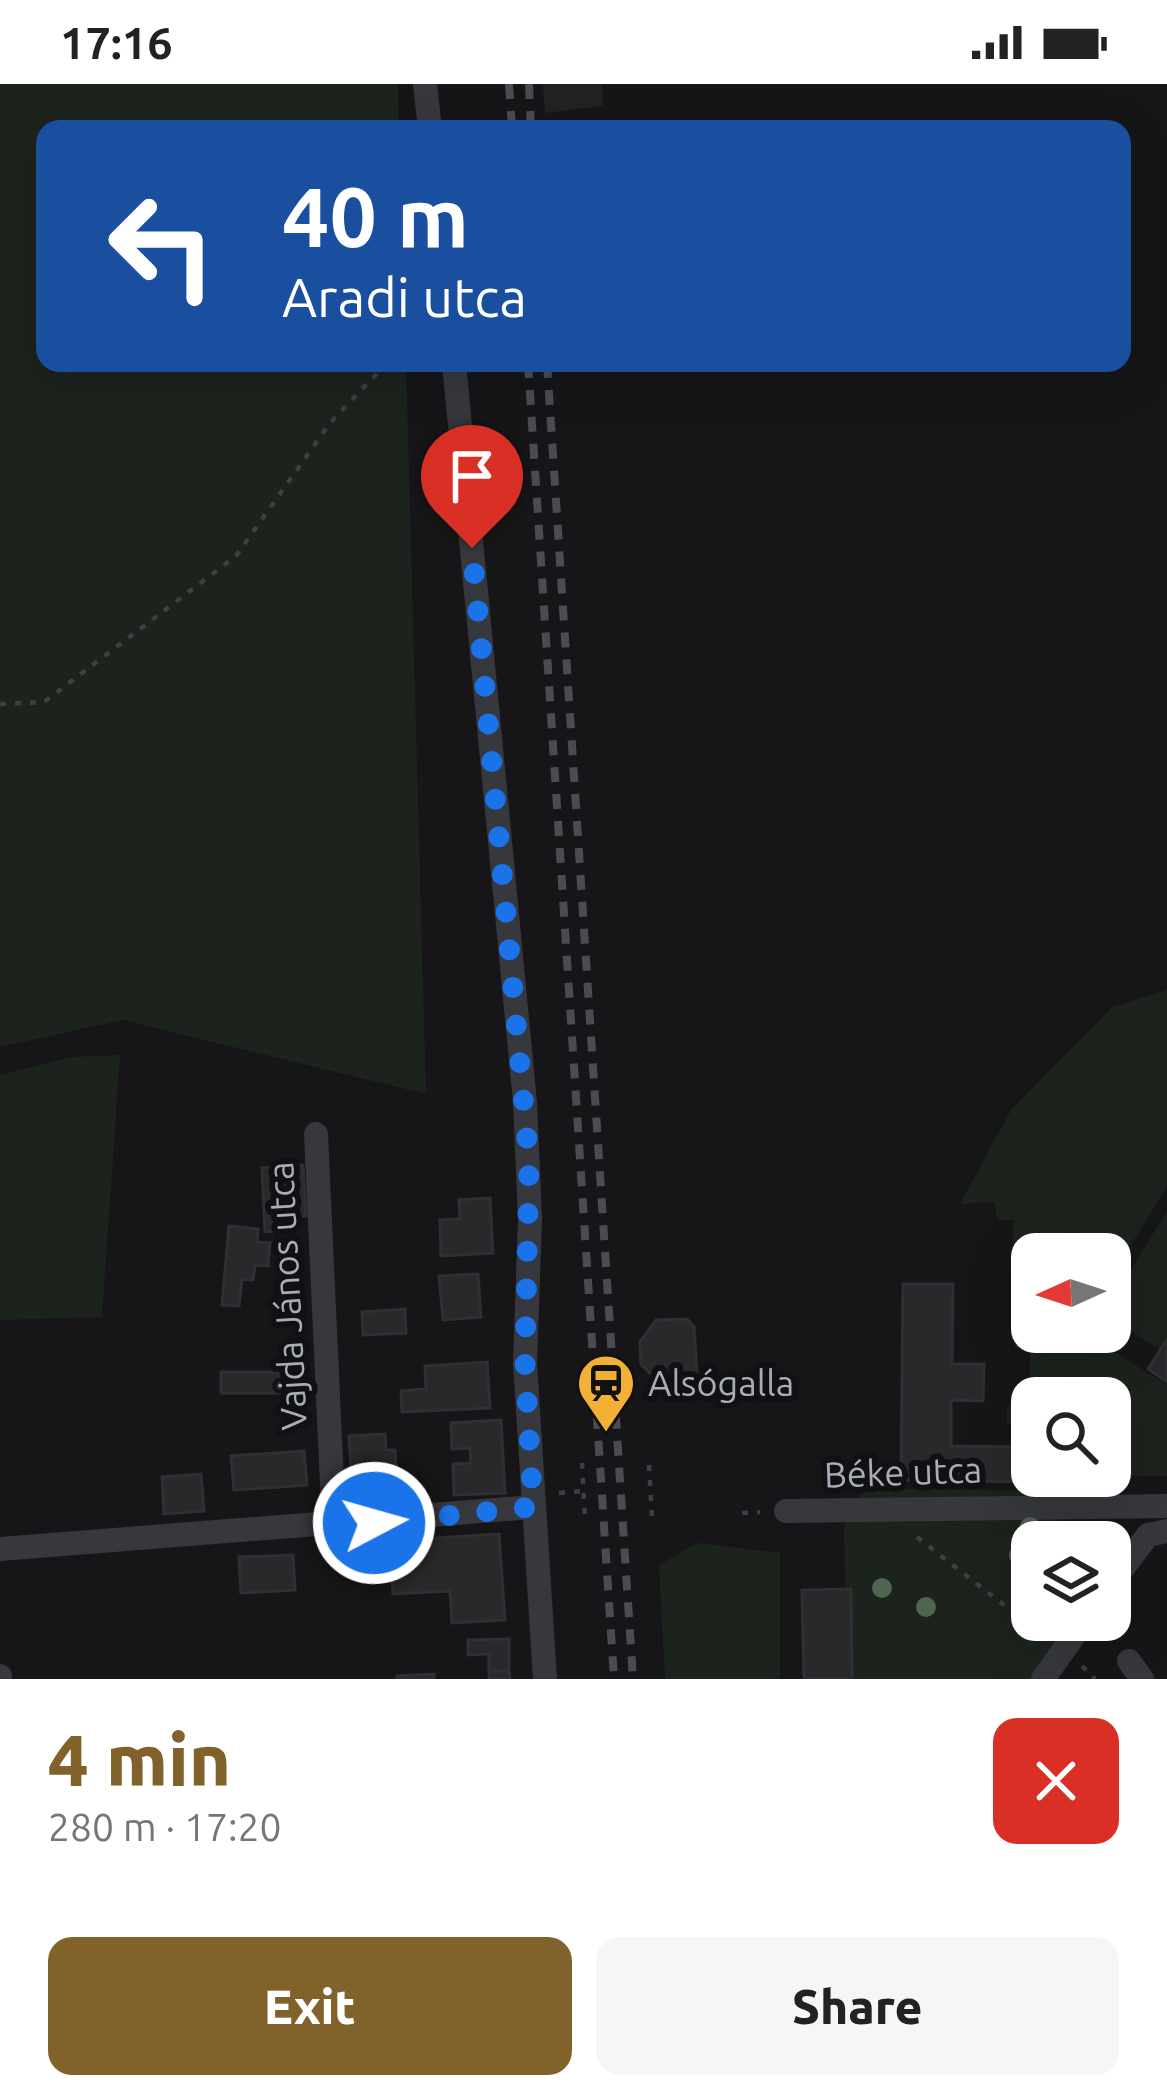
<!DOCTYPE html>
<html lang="en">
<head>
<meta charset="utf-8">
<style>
  body { margin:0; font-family:Ubuntu,sans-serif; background:#f6f6f6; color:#222; height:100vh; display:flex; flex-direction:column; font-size:45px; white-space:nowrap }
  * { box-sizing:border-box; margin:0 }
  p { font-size:39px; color:#767676 }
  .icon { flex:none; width:66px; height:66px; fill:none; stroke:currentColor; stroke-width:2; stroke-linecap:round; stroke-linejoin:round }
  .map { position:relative; height:1595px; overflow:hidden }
  .panel { display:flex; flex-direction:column; background:#fff; flex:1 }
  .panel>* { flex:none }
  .guide { position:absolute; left:36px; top:36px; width:1095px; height:252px; border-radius:24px; box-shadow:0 12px 48px #0002; background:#1a4fa0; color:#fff; overflow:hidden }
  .needle { width:78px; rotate:267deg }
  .controls { position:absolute; left:1011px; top:1149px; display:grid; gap:24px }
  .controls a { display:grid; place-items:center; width:120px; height:120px; border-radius:24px; background:#fff; box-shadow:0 12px 48px #0002; font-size:60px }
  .pin { position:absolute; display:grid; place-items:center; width:102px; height:102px; color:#fff; margin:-123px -51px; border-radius:50% 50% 50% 0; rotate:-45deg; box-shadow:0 0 12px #0007 }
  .pin .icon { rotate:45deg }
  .me { position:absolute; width:132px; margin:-66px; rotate:84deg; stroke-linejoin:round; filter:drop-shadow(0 0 9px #0008) }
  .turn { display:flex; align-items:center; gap:42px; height:252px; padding:0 48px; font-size:54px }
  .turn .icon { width:156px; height:156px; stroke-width:2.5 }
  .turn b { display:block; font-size:84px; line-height:102px }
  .round { display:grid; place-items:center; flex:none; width:126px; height:126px; border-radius:24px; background:#f6f6f6 }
  .head { display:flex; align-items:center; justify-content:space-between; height:204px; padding:0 48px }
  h1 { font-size:72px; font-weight:800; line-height:90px; color:#80622a }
  .primary-button { display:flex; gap:24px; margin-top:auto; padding:24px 48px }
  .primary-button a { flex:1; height:138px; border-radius:24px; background:#80622a; color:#fff; font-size:48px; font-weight:800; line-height:138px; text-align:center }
  .primary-button a+a { background:#f6f6f6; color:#222 }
  .status { display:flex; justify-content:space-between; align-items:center; height:84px; padding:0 60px; background:#fff; direction:ltr }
  .status svg { height:33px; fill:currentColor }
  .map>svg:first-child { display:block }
</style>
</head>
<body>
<div class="status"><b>17:16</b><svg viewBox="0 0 49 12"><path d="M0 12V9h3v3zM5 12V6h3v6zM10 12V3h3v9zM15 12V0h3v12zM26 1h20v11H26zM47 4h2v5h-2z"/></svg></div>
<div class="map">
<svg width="1167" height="1595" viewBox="0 0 1167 1595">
  <rect width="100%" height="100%" fill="#161618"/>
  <!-- built -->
  <path fill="#222225" d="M543,0h59l1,22 -58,7z"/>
  <!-- green -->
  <path fill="#1c231d" d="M0,0h398l1,45h-354v234h361l20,731 -303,-74 -123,27z
    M1167,906v196l-57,93v-25h-78v78h52l83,53v91l-57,-1v-77h-78v26h-25v-17l23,-15v-44h-15l-2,-128h-16l-2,-18 -35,2 51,-94 101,-103z
    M120,971l-18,262 -102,3v-245l70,-18z
    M1167,1128v124l-8,13 -49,-31v-16z
    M864,1404l169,3c17,16 26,35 44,51h-45v78h53l-42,59h-196l-3,-153z
    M697,1459l83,10v126h-115l-6,-114z"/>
  <!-- building -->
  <path fill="#29292c" stroke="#303034" stroke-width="3" d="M303,1081l3,51 -18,1 1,13 -24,2 -3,-64z
    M490,1114l3,55 -52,3 -1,-36 20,-1 -1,-19z
    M229,1142l29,3 -1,13 13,1 -2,23 -13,-1 -2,15 -11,-1 -3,27 -17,-1z
    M478,1190l3,43 -38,3 -4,-44z
    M903,1200h50l-1,80h32l-1,37 -32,-1v46l75,1v35l-125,-2z
    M405,1225l1,24 -43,2 -1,-23z
    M687,1235l7,8 3,46 -7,9 -31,1 -18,-19 -1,-22 16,-22z
    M1167,1255v43l-19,-13z
    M487,1278l3,46 -88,4 -1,-21 25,-2 -1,-23z
    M221,1288h58v21h-58z
    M501,1336l4,73 -51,2 -1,-31 18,-1 -1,-15 -18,1 -1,-26z
    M385,1350l1,16h9l3,47 -45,3 -4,-64z
    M304,1367l3,34 -73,5 -3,-34z
    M201,1390l3,37 -40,3 -2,-37z
    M499,1450l6,86 -53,3 -2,-32 -57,3 -3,-53z
    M293,1471l2,35 -54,3 -2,-36z
    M851,1505l1,90h-48l-2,-89z
    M509,1555v32h-20v-17l-21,1v-15z
    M489,1587h20l1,8h-21z
    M434,1590v5h-37v-3z"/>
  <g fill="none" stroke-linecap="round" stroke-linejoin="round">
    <!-- path -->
    <path stroke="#3d3f44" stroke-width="4.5" stroke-dasharray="6 9" stroke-linecap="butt" d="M0,620l44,-2 192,-146 94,-133 57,-60
      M582,1379l3,56
      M649,1381l3,51
      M559,1409l24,-2
      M742,1429l18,-1
      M917,1453l128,100
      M1082,1582l13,13"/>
    <!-- minor -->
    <path stroke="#37383d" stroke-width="24" d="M425,0l5,45
      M454,279l71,739 5,117 -5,144 20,316
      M316,1050l18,393
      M786,1427l381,-5
      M0,1465l533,-42
      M1110,1501l38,-50 19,-4
      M1129,1577l13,18
      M0,1592v3
      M1043,1595l42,-59"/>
    <!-- rail -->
    <path stroke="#4a4c52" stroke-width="8" stroke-dasharray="15 12" stroke-linecap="butt" d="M509,0l3,45
      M529,0l2,45
      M528,279l86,1316
      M547,279l86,1316"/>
  </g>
  <!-- trees -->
  <g fill="#506452">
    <circle cx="1030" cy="1443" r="10"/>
    <circle cx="1019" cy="1471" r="10"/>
    <circle cx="882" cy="1504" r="10"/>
    <circle cx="926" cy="1523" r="10"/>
  </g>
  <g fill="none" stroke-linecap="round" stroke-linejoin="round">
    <!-- route -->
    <path stroke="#1a73e8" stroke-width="21" stroke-dasharray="0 37.8" d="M374,1439l159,-16 -8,-144 4,-202 -57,-613"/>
  </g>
  <!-- icons -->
  <defs>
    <symbol id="station-pin" viewBox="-11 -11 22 30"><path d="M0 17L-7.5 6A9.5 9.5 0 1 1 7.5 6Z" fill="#f2b134" stroke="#111113"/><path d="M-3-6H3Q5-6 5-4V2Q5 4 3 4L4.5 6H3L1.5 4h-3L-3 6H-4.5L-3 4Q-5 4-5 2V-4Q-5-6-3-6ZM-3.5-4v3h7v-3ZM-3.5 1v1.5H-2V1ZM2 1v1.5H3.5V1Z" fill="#111"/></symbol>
  </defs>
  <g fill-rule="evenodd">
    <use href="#station-pin" x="573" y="1266" width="66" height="90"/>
  </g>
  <g text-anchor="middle" stroke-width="12" stroke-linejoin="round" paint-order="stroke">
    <!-- street labels -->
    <g font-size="36" fill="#a8adb8" stroke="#111113">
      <text transform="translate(287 1212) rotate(-93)" y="13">Vajda János utca</text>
      <text transform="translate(903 1388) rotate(-2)" y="13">Béke utca</text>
    </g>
    <!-- poi labels -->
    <g font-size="36" fill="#a8adb8" stroke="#111113" text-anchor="start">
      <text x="648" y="1312">Alsógalla</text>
    </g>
  </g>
</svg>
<div class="controls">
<a><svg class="needle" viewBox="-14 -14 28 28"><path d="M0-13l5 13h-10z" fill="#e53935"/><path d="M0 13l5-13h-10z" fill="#767676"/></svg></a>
<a><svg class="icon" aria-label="search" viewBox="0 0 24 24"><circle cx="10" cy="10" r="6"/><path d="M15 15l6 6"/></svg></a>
<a><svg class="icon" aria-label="layers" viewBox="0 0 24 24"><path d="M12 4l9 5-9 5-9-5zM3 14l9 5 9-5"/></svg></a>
</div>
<div class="pin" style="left:472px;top:464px;background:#d93025"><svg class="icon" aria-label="arrive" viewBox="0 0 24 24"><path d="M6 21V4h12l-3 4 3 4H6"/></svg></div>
<svg class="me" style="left:374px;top:1439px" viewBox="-20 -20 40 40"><circle r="17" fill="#1a73e8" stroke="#fff" stroke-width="3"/><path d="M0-11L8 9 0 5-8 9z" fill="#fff"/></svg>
<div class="guide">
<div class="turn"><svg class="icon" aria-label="left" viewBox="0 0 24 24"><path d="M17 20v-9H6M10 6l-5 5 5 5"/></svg><div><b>40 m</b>Aradi utca</div></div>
</div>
</div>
<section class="panel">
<div class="head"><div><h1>4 min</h1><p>280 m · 17:20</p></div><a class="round" style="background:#d93025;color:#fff"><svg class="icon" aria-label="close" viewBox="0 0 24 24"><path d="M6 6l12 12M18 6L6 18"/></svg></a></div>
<div class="primary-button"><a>Exit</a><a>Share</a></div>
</section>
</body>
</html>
